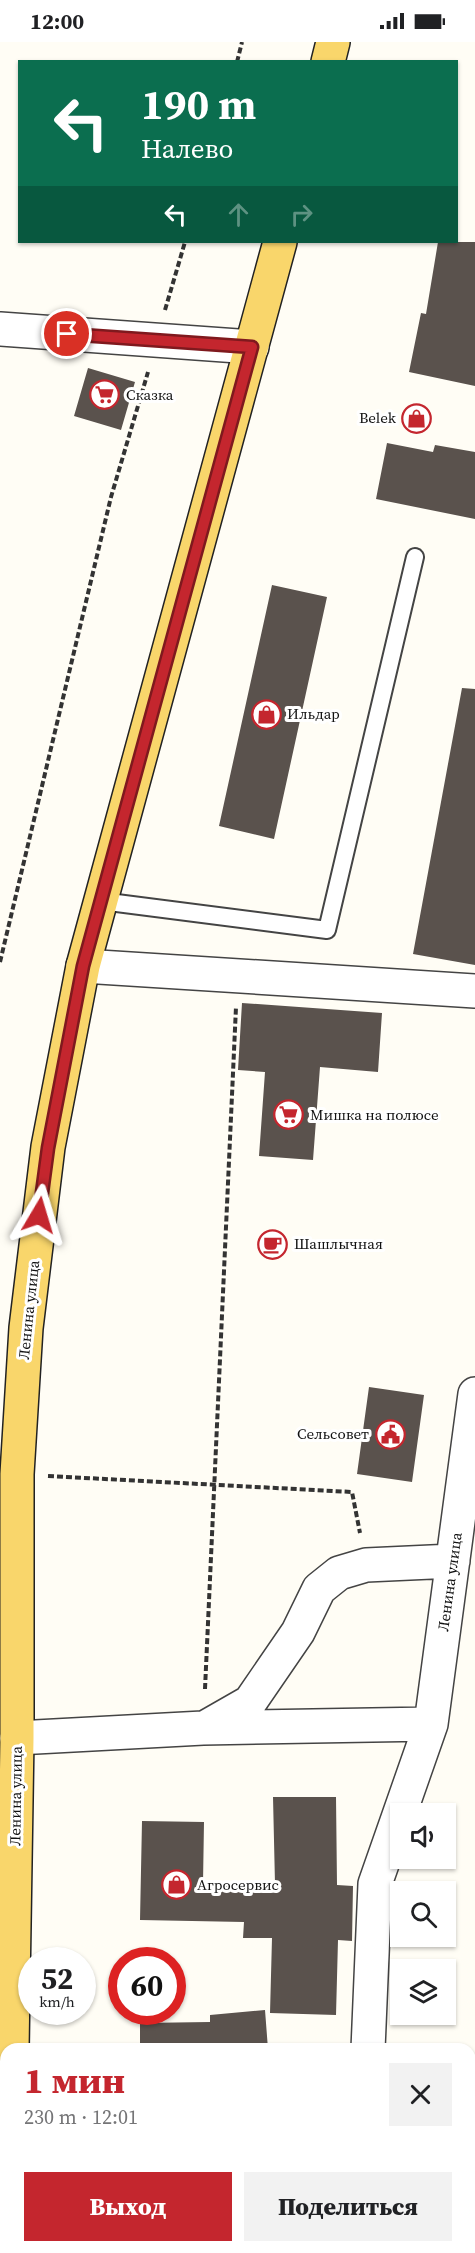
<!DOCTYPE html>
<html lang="ru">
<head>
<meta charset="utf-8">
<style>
  body { margin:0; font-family:"Source Serif 4",serif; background:#f2f2f2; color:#202124; height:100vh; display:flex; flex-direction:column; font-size:22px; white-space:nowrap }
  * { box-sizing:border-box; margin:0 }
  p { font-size:20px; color:#757577 }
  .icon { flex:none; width:33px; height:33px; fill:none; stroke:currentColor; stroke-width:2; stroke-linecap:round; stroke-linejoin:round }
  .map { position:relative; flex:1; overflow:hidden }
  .details { position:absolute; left:0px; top:2001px; width:476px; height:210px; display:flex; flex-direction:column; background:#fff; border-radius:18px 18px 0 0; box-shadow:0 2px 4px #0004 }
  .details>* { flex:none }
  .guide { position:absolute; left:18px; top:18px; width:440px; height:183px; border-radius:0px; box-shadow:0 2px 4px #0004; background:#0b6e4f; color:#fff; overflow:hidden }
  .fabs { position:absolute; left:390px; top:1761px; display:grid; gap:12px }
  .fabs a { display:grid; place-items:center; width:66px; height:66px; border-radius:0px; background:#fff; box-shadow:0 2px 4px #0004; font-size:30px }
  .speed { position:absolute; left:18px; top:1905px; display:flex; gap:12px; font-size:30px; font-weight:700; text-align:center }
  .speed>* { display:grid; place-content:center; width:78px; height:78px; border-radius:50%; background:#fff; box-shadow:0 2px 4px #0004; line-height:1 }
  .speed small { font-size:15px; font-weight:400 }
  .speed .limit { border:9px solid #d22; background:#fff; color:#111 }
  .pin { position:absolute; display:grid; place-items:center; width:51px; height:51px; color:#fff; margin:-26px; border:3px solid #fff; border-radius:50%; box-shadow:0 2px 6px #0007 }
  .me { position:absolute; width:66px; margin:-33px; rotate:7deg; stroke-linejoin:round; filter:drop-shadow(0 0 4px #0008) }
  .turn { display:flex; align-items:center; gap:21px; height:126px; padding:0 24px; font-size:27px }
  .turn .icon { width:78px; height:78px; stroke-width:2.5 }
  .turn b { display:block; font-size:42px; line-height:51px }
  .lanes { display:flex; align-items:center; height:57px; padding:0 24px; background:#0003; justify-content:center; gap:30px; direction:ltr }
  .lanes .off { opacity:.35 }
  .round { display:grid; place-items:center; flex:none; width:63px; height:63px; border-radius:0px; background:#f2f2f2 }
  .overview { display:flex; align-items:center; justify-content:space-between; height:102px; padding:0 24px }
  h1 { font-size:36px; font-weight:800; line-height:45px; color:#c4262e }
  .primary-button { display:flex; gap:12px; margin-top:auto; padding:12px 24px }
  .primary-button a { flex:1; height:69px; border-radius:0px; background:#c4262e; color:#fff; font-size:24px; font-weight:800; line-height:69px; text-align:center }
  .primary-button a+a { background:#f2f2f2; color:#202124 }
  .status { display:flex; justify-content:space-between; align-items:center; height:42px; padding:0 30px; background:#fff; direction:ltr }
  .status svg { height:16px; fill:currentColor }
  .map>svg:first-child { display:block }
</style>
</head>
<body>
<div class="status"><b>12:00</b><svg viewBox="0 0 49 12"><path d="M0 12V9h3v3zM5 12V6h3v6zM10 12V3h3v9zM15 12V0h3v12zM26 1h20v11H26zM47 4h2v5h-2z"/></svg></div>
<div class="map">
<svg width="475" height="2211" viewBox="0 0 475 2211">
  <rect width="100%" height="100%" fill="#fffdf5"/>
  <!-- building -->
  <path fill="#5a524d" d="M438,200h37v144l-66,-14 12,-59 5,1z
    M88,326l47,14 -14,48 -47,-14z
    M387,401l46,9 2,-7 40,7v67l-99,-20z
    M272,543l55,12 -53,242 -55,-13z
    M462,646l13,1v276l-62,-11z
    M242,961l140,10 -4,59 -58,-5 -7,93 -54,-4 6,-84 -27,-2z
    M369,1345l55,8 -12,87 -55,-8z
    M273,1755h63l1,88 16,1 -1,55 -14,-1 -2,75 -66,-2 2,-75h-29l1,-16 -104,-2 2,-99 62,1 -1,61 72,1z
    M265,1968l3,39h-128v-26l70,-1v-7z"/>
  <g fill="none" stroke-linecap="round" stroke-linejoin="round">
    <defs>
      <path id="lane" d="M101,859l226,29 88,-373
        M197,2211l11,-6"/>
      <path id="street" d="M0,287l252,18
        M83,924l392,25
        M208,1684l42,-24 48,-70 21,-43 20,-16 27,-8 87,-4
        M17,1696l186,-10 228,-4
        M368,2007l7,-165 56,-160 44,-330
        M0,2194h6
        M360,2211v-6"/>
      <path id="primary" d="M328,20l5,-20
        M12,2007l5,-311v-264l9,-146 22,-181 35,-181 197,-724
        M20,2205l1,6"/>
    </defs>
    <!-- lane casing -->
    <use href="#lane" stroke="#444" stroke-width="20"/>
    <!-- street casing -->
    <use href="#street" stroke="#444" stroke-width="36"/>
    <!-- primary casing -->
    <use href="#primary" stroke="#222" stroke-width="36"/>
    <!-- path -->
    <path stroke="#333" stroke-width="4" stroke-dasharray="6 3" stroke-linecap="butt" d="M237,20l5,-20
      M165,268l20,-68
      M0,920l111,-465 37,-125
      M48,1434l304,16 8,41
      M205,1647l31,-682"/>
    <!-- lane -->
    <use href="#lane" stroke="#fff" stroke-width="16"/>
    <!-- street -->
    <use href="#street" stroke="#fff" stroke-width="33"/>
    <!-- primary -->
    <use href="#primary" stroke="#f9d66b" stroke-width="33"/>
  </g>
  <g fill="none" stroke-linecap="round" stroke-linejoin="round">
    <defs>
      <path id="route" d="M39,1173l9,-67 35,-182 169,-619 -185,-13"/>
    </defs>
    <!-- route casing -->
    <use href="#route" stroke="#7f191e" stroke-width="15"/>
    <!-- route -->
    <use href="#route" stroke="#c4262e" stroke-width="10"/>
  </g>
  <!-- icons -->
  <defs>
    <symbol id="supermarket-ring" viewBox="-11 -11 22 22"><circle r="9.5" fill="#fff" stroke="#c4262e" stroke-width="1.5"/><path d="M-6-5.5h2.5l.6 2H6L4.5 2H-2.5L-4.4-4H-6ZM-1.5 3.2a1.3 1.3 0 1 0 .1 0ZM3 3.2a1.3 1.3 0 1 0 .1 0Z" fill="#c4262e"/></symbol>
    <symbol id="shop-ring" viewBox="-11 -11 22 22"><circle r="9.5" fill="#fff" stroke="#c4262e" stroke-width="1.5"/><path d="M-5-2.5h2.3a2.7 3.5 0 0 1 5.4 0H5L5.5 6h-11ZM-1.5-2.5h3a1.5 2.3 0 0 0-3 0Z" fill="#c4262e"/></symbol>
    <symbol id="cafe-ring" viewBox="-11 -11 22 22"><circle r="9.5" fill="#fff" stroke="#c4262e" stroke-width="1.5"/><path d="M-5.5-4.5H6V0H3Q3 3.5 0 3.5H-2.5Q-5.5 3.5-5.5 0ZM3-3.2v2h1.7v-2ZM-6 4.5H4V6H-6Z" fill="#c4262e"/></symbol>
    <symbol id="civic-ring" viewBox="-11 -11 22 22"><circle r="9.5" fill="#fff" stroke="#c4262e" stroke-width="1.5"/><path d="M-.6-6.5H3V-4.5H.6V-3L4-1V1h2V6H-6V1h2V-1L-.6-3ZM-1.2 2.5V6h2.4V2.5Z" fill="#c4262e"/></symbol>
  </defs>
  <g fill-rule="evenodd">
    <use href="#supermarket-ring" x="88" y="336" width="33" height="33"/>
    <use href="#shop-ring" x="400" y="360" width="33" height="33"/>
    <use href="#shop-ring" x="250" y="656" width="33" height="33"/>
    <use href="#supermarket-ring" x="272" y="1056" width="33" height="33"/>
    <use href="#cafe-ring" x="256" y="1186" width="33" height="33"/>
    <use href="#civic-ring" x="374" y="1376" width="33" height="33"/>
    <use href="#shop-ring" x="160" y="1826" width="33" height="33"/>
  </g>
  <g text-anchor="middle" stroke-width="6" stroke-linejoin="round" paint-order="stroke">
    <!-- poi labels -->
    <g font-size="15" fill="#111" stroke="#fff" text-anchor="start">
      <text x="126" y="358">Сказка</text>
      <text x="396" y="381" text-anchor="end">Belek</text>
      <text x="287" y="677">Ильдар</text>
      <text x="310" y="1078">Мишка на полюсе</text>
      <text x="294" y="1207">Шашлычная</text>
      <text x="369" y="1397" text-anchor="end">Сельсовет</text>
      <text x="197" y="1848">Агросервис</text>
    </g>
    <!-- street labels -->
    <g font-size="15" fill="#111" stroke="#fff">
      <text transform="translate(29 1268) rotate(-84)" y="5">Ленина улица</text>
      <text transform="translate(450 1540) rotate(-82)" y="5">Ленина улица</text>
      <text transform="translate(16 1754) rotate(-89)" y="5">Ленина улица</text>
    </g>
  </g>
</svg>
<div class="fabs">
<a><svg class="icon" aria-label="sound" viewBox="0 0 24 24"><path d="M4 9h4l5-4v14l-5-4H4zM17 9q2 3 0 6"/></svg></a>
<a><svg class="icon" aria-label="search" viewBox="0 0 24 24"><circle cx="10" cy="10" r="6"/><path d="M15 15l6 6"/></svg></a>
<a><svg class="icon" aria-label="layers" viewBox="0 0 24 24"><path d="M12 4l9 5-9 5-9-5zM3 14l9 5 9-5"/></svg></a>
</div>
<div class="speed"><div>52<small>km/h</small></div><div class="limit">60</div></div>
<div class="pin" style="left:67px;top:292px;background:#d93025"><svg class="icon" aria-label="arrive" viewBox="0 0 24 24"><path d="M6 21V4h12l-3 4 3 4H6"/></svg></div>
<svg class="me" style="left:39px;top:1173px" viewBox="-20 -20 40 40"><path d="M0-17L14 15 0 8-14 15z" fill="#c4262e" stroke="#fff" stroke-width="4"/></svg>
<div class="guide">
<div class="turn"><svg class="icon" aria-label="left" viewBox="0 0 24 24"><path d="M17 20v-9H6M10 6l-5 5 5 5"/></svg><div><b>190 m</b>Налево</div></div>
<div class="lanes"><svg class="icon" aria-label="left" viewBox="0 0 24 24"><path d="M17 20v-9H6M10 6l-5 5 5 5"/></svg><svg class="icon off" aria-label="ahead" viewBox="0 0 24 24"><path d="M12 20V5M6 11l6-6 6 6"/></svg><svg class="icon off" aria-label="right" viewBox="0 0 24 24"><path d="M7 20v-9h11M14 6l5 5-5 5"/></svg></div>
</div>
<section class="details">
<div class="overview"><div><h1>1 мин</h1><p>230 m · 12:01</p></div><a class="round"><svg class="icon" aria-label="close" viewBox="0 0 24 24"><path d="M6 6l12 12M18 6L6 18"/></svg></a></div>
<div class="primary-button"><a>Выход</a><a>Поделиться</a></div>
</section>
</div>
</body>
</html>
